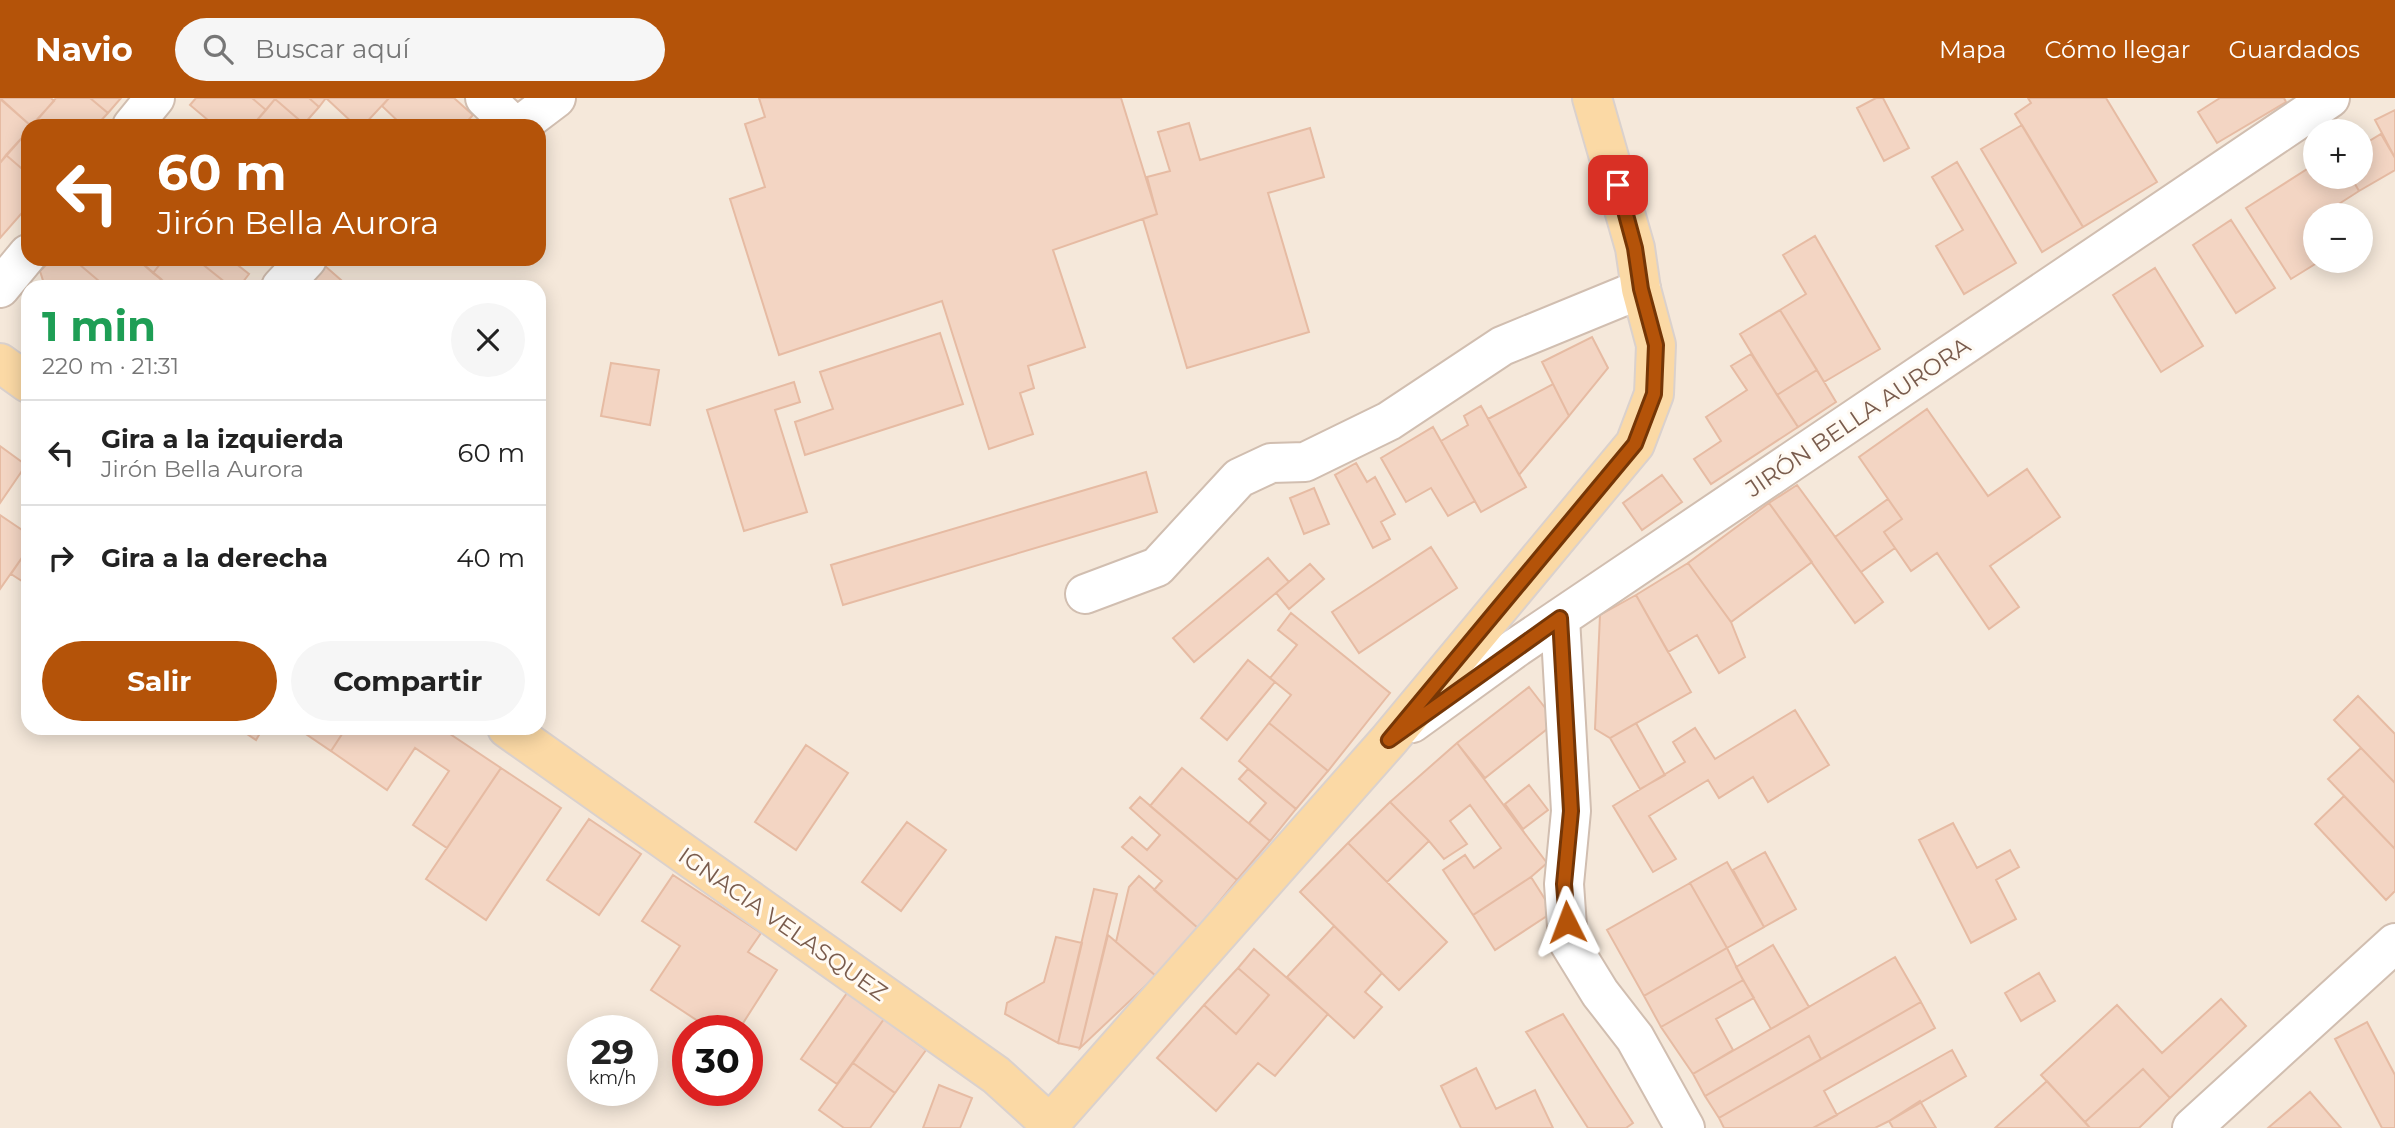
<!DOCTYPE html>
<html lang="es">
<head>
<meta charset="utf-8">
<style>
  body { margin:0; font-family:Montserrat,sans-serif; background:#f6f6f6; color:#222; height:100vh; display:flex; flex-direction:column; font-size:26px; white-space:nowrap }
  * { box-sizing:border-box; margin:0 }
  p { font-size:23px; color:#767676 }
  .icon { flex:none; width:38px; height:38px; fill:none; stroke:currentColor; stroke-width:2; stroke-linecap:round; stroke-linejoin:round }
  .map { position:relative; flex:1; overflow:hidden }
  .sheet { position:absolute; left:21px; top:182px; width:525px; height:455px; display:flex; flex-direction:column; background:#fff; border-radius:21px; box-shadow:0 4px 18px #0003 }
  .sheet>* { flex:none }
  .hud { position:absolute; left:21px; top:21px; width:525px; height:147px; border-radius:21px; box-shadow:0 4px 18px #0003; background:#b45309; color:#fff; overflow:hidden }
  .buttons { position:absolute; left:2303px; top:21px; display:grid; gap:14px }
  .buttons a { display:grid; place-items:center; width:70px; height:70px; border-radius:50%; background:#fff; box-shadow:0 4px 18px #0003; font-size:35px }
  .speed { position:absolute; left:567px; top:917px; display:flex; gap:14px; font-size:35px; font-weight:700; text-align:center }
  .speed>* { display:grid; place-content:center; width:91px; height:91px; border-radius:50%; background:#fff; box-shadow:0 4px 18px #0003; line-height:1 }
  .speed small { font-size:18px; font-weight:400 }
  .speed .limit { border:10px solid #d22; background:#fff; color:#111 }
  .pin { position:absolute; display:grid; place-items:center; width:60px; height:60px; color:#fff; margin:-30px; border-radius:14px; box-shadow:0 4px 10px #0006 }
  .me { position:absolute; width:77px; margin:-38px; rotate:357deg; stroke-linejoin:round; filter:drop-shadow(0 0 5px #0008) }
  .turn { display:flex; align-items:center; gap:24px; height:147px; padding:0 21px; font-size:32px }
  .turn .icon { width:91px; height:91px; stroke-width:2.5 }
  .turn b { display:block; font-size:49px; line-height:60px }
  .round { display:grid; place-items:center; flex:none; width:74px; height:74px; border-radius:37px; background:#f6f6f6 }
  .summary { display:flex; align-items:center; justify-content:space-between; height:119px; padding:0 21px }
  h1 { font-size:42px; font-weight:700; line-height:52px; color:#1e9e55 }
  .cta { display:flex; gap:14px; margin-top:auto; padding:14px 21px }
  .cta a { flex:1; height:80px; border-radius:42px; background:#b45309; color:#fff; font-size:28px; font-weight:700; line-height:80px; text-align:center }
  .cta a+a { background:#f6f6f6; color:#222 }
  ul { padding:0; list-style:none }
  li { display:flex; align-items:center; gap:21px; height:105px; padding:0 21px; border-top:2px solid #e0e0e0 }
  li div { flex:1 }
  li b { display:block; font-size:26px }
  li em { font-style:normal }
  header { display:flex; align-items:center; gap:42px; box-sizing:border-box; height:98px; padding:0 35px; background:#b45309; color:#fff }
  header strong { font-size:33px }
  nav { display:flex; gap:38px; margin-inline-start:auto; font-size:24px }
  .search { width:490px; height:63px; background:#f6f6f6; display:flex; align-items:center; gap:18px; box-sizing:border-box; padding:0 24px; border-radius:38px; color:#767676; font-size:26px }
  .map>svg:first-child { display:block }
</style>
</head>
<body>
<header>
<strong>Navio</strong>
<div class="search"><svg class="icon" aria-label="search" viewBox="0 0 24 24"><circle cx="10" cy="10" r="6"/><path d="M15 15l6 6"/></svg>Buscar aquí</div>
<nav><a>Mapa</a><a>Cómo llegar</a><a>Guardados</a></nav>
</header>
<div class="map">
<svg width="2395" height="1030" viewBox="0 0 2395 1030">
  <rect width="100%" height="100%" fill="#fdf6ec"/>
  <!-- residential -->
  <path fill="#f5e8da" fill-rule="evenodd" d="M0,0h2395v1030h-2395zM28,28h511v133h-511zM2315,33h46v46h-46zM2315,117h46v46h-46zM28,189h511v441h-511zM583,933h59v59h-59zM688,933h59v59h-59z"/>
  <!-- building -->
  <path fill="#f3d5c3" stroke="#e6bba3" stroke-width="2" d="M0,0h51l3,3 -23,25z
    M56,0h34l18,15 -12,13h-64z
    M90,0h31l-13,15z
    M196,0h56l14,12 -14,16h-37l-25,-21z
    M252,0h57l10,9 -15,17 -29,-25 -9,11z
    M309,0h80l-26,28h-7l-30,-28 -7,9z
    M389,0h65l19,17 -10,11h-60l-21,-20z
    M759,0h362l36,116 -104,36 32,97 -57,19 6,22 -14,5 13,41 -44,15 -47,-148 -163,54 -49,-156 35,-12 -20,-63 20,-7z
    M1876,0h7l26,50 -25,13 -27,-53z
    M2028,0h78l51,84 -74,45 -68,-113 16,-11z
    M2220,0h64l2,4 -69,41 -19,-31z
    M0,1l31,27h-3v5l-28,32z
    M275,1l29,25 -2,2h-50z
    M2395,12v48l-20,-38z
    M1189,25l11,37 110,-32 14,49 -56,16 41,139 -122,36 -44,-149 14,-5 -10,-37 23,-6 -12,-39z
    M2022,27l61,102 -41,25 -61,-103z
    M28,33v43l-22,-19z
    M2381,36l14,24v12l-36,21 -8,-14h10v-31z
    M6,57l22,19v32l-28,32v-75z
    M1957,64l59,101 -52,31 -28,-48 27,-16 -31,-53z
    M2315,66v13h36l8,14 -28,18 3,6h-19v46h5l-29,18 -45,-71z
    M2231,122l44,68 -39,25 -43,-68z
    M1815,138l65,113 -56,33 -44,-72 26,-16 -23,-39z
    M52,161h21l33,28h-61l-5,-16z
    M73,161h64l24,20 -6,8h-49z
    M137,161h27l-11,14z
    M164,161h32l35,28h-60l-18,-14z
    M196,161h34l19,15 -10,13h-8z
    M317,161l32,28h-52z
    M2155,170l48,78 -42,26 -48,-77z
    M1780,212l37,60 -40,25 -37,-61z
    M940,235l23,71 -158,51 -10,-33 38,-13 -13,-37z
    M1592,239l16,31 -39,48 -27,-54z
    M1751,256l47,73 -87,57 -17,-25 27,-18 -15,-24 41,-27 -16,-24z
    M611,265l48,7 -9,55 -49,-9z
    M1817,272l19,32 -38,25 -21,-32z
    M794,284l6,20 -25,8 32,102 -63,19 -37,-121z
    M1553,286l16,32 -50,59 -31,-56z
    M1481,308l45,81 -45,25 -40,-71 27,-16 -4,-9z
    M1927,311l61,87 39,-27 33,48 -70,49 29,41 -30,22 -52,-76 -26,18 -27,-39 18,-13 -43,-62z
    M1433,329l42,74 -27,15 -17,-28 -25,14 -25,-44z
    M0,348l26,19 -26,38z
    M1356,365l11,19 8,-5 20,37 -14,8 9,17 -17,9 -38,-73z
    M1146,374l11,40 -314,93 -12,-40z
    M1662,377l20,27 -40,28 -19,-27z
    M1797,387l86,117 -28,21 -86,-120z
    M1314,390l15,36 -25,10 -14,-36z
    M1888,401l14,20 -18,13 11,16 -34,24 -26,-35z
    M1769,405l43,59 -81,60 -43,-59z
    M0,417l28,19v15l-28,40z
    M1431,449l26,41 -98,65 -27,-41z
    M28,451v36l-17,-11z
    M1268,460l21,24 -95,80 -21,-24z
    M1688,465l43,59 14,35 -26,16 -22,-38 -29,17 -32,-57z
    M1310,466l14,15 -35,30 -13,-16z
    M1636,497l55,97 -81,46 -15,-9 5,-114z
    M1291,515l99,80 -62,78 -59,-48 22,-28 -21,-17 27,-33 -19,-15z
    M1248,562l27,22 -48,58 -26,-22z
    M1529,589l27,35 -71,56 -28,-35z
    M2358,598l37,38v49l-61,-63z
    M1795,612l34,55 -61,37 -15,-25 -34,21 -11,-18 -59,36 27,43 -23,13 -40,-66 72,-44 -12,-20 22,-14 20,31z
    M1269,625l59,48 -32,38 -57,-48z
    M1636,625l29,52 -25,14 -30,-51z
    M238,630h25l-7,12z
    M297,630h49l-15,23z
    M346,630h95l60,40 -54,80 -34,-23 36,-54 -34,-23 -28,42 -56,-39z
    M1457,645l90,120 -16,14 -58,38 -30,-45 22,-15 9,13 27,-20 -31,-43 -20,16 17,23 -23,15 -15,-18 -39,-39z
    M806,647l42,28 -52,77 -41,-28z
    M2361,650l34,35v66l-67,-70z
    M501,670l60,40 -75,112 -60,-41z
    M1182,670l88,73 -33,39 -87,-74z
    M1248,671l48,40 -26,32 -21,-18 17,-20 -27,-24z
    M1529,687l19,25 -25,19 -18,-25z
    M2344,698l51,53v42l-9,9 -71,-76z
    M1140,699l97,83 -39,48 -44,-38 8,-9 -40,-34 10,-10 15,13 13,-15 -30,-27z
    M1390,704l39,39 -42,41 -39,-39z
    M589,721l52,35 -42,61 -52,-35z
    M907,724l39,28 -45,61 -39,-29z
    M1953,725l24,45 33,-18 9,17 -23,13 20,39 -45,24 -52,-103z
    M1348,745l99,99 -48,48 -99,-98z
    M1765,754l31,57 -32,18 -31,-57z
    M1727,764l37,65 -37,21 -37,-65z
    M673,777l88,58 -13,19 29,18 -39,61h-25l-62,-41 29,-44 -38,-25z
    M1139,778l59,52 -42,48 -40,-34 13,-55z
    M1531,779l22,35 -58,38 -22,-35z
    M1690,785l37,65 -83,48 -37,-66z
    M1094,791l23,5 -37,154 -22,-5z
    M1334,828l48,47 -17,19 17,15 -28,31 -67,-61z
    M1108,837l48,41 -76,72z
    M1056,839l26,6 -24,100 -53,-29 2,-11 37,-21z
    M1773,847l36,62 -38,22 -35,-62z
    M1727,850l16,32 -82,47 -17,-31z
    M1254,851l74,65 -53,62 -17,-13 -42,48 -59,-53 47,-53 32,29 33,-39 -31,-27z
    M1895,859l26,45 -100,57 -12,-23 -104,60 -12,-22z
    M1238,870l31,27 -33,39 -32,-29z
    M2039,875l16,28 -34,20 -16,-28z
    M1743,882l11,18 -38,21 17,31 -40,24 -32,-47z
    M847,895l37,26 -47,65 -36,-25z
    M2221,901l25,27 -76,72 -27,-29 -58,53 -44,-47 76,-70 45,48z
    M1921,904l14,26 -111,63 13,24 -24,13h-89l-5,-10z
    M1563,916l70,109 -7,5h-38l-62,-96z
    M884,921l42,31 -31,43 -42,-30z
    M2367,924l28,53v53h-13l-47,-89z
    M1809,938l12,23 -102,59 -14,-22z
    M1952,952l14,26 -77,45 -14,7h-62z
    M853,965l42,30 -25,35h-26l-25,-18z
    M1476,970l20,41 39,-19 18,38h-92l-20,-42z
    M2143,971l27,29 -31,30h-49l-5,-6z
    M2047,983l43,47h-95z
    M939,987l33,13 -12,30h-37z
    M2310,994l31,36h-73z
    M1920,1003l16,27h-43l-4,-7z"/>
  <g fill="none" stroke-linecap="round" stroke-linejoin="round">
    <defs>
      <path id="minor" d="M485,0l29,28
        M132,28l23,-28
        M519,28l37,-28
        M281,189l26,-28
        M0,190l28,-34
        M1085,496l72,-27 82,-89 32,-15 34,-1 84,-41 113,-75 139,-57
        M1560,520l11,193 -7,73 4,57 32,52 35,45 50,90
        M1412,625l105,-76 813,-549
        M2192,1030l203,-185"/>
      <path id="major" d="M0,265l28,20
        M507,630l489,347 54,49 1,4
        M1050,1026l339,-384 246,-296 19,-50 2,-49 -15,-56 -6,-41 -43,-150"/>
    </defs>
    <!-- minor casing -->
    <use href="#minor" stroke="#d1beb0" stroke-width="42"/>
    <!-- major casing -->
    <use href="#major" stroke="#dad1cd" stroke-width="42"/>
    <!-- minor -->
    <use href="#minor" stroke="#fff" stroke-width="38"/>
    <!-- major -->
    <use href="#major" stroke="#fbd9a5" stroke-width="38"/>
  </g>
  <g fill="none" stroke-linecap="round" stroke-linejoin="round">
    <defs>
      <path id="route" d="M1567,824l-3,-38 7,-73 -11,-193 -171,122 246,-296 19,-50 2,-49 -15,-56 -6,-41 -17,-63"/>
    </defs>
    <!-- route casing -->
    <use href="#route" stroke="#753606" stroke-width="18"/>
    <!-- route -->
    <use href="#route" stroke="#b45309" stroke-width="12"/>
  </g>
  <g text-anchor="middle" stroke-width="6" stroke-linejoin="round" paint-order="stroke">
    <!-- street labels -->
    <g font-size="23" fill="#7a5c4d" stroke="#fffaf3">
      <text transform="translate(1858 319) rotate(-34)" y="8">JIRÓN BELLA AURORA</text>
      <text transform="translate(783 826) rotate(35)" y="8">IGNACIA VELASQUEZ</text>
    </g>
  </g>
</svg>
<div class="buttons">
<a>+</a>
<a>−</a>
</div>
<div class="speed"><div>29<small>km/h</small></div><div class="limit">30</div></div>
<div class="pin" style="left:1618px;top:87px;background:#d93025"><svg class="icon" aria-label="arrive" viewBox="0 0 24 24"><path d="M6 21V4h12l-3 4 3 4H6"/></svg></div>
<svg class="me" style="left:1567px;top:824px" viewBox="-20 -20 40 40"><path d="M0-17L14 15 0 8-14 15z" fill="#b45309" stroke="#fff" stroke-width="4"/></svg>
<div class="hud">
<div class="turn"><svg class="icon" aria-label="left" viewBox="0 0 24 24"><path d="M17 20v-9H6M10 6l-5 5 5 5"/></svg><div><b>60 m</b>Jirón Bella Aurora</div></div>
</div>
<section class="sheet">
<div class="summary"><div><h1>1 min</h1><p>220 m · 21:31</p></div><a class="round"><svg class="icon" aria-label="close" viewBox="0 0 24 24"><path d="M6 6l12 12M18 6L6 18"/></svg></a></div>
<ul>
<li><svg class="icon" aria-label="left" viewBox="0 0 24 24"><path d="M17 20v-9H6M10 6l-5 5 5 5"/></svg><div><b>Gira a la izquierda</b><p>Jirón Bella Aurora</p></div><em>60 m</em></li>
<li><svg class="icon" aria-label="right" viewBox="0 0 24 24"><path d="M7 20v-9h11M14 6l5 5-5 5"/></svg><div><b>Gira a la derecha</b></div><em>40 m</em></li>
</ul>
<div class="cta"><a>Salir</a><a>Compartir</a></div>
</section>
</div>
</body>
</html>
